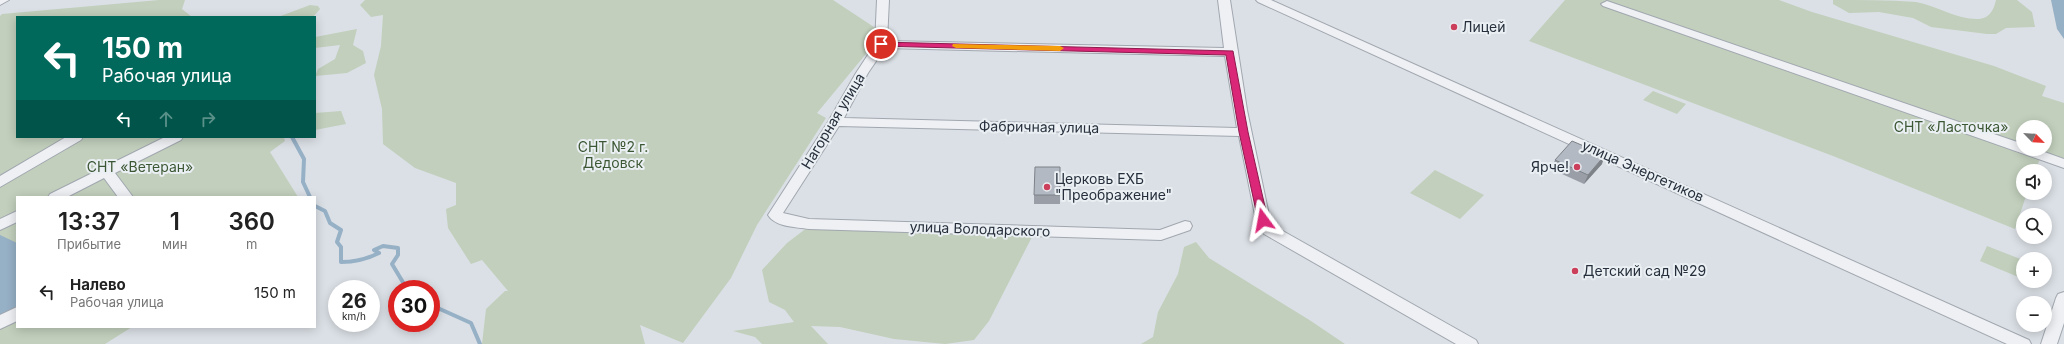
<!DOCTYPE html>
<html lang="ru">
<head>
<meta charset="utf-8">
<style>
  body { margin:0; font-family:Inter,sans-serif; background:#f2f2f2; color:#222; height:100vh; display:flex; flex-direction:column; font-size:15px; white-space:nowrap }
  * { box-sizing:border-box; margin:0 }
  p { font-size:13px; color:#767676 }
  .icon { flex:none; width:22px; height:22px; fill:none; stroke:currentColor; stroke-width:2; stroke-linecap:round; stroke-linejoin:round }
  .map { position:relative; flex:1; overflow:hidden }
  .drawer { position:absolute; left:16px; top:196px; width:300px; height:132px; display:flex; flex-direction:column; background:#fff; border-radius:0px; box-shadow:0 2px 10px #0003 }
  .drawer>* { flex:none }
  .top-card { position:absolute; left:16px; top:16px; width:300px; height:122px; border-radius:0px; box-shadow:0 2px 10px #0003; background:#00695c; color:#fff; overflow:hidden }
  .needle { width:26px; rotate:115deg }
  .fabs { position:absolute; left:2016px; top:120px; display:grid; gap:8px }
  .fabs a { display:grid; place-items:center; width:36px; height:36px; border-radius:50%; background:#fff; box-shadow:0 2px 10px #0003; font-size:20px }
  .speed { position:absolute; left:328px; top:280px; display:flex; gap:8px; font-size:20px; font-weight:700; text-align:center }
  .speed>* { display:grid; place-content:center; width:52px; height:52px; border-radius:50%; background:#fff; box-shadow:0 2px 10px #0003; line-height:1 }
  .speed small { font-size:10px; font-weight:400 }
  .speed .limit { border:6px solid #d22; background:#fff; color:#111 }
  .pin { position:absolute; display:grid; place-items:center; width:34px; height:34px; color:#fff; margin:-17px; border:2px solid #fff; border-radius:50%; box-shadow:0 1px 4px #0007 }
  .me { position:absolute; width:44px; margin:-22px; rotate:347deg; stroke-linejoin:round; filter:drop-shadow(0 0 3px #0008) }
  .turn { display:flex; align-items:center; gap:14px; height:84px; padding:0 20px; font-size:18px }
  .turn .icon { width:52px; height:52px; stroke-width:2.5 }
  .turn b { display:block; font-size:28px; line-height:34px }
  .lanes { display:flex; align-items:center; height:38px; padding:0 20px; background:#0003; justify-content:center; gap:20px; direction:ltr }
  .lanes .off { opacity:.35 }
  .eta { display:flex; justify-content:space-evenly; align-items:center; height:68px; text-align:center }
  .eta b { font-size:24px; font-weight:600; line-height:28px }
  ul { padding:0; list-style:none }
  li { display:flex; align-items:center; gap:12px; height:56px; padding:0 20px }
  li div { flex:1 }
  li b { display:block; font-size:15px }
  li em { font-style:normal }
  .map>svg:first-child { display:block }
</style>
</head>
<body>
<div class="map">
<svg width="2064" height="344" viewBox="0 0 2064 344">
  <rect width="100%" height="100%" fill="#dbe0e6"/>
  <!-- green -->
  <path fill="#c2cfbc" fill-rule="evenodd" d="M159,0h26l-3,9 10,8h-175v120h267l1,4 -15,11 28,45h-281v130h115l-27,17h-105v-328l2,-2z
    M365,0h468l44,29 -2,14 -58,70 9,5 -69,107 -26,53 -48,65 -43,-18 5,19h-163l4,-35 19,-18h3l-26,-31 -11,4 -23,-36 -2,-19 10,-4v-22l-41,-15 -32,-24 -1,-35 -8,-34 7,-29 2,-31 -12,2 -11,-12z
    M1565,0h214l33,12 182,54 52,20 -4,10 22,7v64l-24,-8 -5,12h-12v22h4l-12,36 -182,-73 -304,-115zM2023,127h22v22h-22z
    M1833,0c27,0 56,0 83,2 21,4 42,18 63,17 11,-1 15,-10 17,-19h21l15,12 3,15 -29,1 -10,6h-9l-56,-7 -18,-9 -34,-6 -30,1 -16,-9z
    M310,5l8,1 2,3 -6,7 -36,1z
    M357,29l-4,16 10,6 3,12 -19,10 -32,3 3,-7 17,-10 5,-14 -25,3v-11z
    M1653,91l33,13 -9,10 -34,-14z
    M341,111l5,13 -31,6v-17z
    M1435,170l49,25 -24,24 -50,-26z
    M812,224l222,9 -45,88 -15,19 -29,4 -51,-5 -54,-12 -29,-1 17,18h-66l-7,-7 -22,-6 61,-9 -9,-12 -16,-8 -7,-32 25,-27z
    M1196,242l13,16 102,63 34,23h-204l12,-7 5,-25 20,-38 6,-27z
    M1987,246l36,14v19l-43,-18z"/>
  <!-- water -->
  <path fill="#96b0c6" d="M2051,0h13v39l-7,-10z
    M0,235l17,8v65l-17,8z"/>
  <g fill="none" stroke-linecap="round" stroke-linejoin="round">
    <!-- stream -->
    <path stroke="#96b0c6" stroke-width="4" d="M292,137l12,22 -1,23 7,15
      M315,206l10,5 5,12 11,7 -4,12 4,5v15c13,0 26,-3 38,-9l-5,-3 9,-4 15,2v7l-6,9 15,25
      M431,305l40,18 9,21"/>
    <defs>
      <path id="minor" d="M0,0h9l-9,5z
        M877,0h12l-2,41 337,7 -6,-48h12l17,110 23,110 4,6 202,114 2,4h-22l-192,-110 -8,-14 -17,-84 -400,-10 -56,87 26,6 351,11 25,-9 5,1 2,4 -2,4 -29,10 -352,-11c-13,-2 -34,-2 -41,-14l60,-93 28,-49 19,-29zM885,48l340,8 12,72 -393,-10 24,-45z
        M1256,0h15l758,340 2,4h-24l-749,-342z
        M1607,1l416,143v5h13l28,10v9l-461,-162 -2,-2z
        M66,137h17l-2,3 -81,47v-11z
        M165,137h18l-2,3 -66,33 18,24h-15l-14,-19 -37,19h-19l2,-3z
        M17,211v11l-17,8v-11z
        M2064,292v31l-7,21h-16l15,-46 2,-4z
        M17,307v14l-17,8v-14z"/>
    </defs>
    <!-- minor casing -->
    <use href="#minor" stroke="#a1a7af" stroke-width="2"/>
    <!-- minor -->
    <use href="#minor" fill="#eef0f4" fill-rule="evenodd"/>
  </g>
  <!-- wall -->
  <path fill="#9a9fa7" d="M1555,160l47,4 -18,20 -33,-15z
    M1060,167v37h-26v-9z"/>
  <!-- shaded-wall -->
  <path fill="#7d8288" d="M1605,155l-3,9 -18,20 4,-9z"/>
  <!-- building -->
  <path fill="#b3b9c2" stroke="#7d8288" d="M1572,141l33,14 -17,20 -33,-15z
    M1035,167h25v28h-26z"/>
  <!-- route -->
  <path fill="#db2777" stroke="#8e194d" d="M881,42l352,9 15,81 20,88 -5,3 -5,-3 -19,-88 -13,-77 -348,-9 -1,-2z"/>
  <!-- slow -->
  <path fill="#f59e0b" d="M953,44l107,2 4,2 -4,3 -104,-3 -4,-2z"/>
  <!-- markers -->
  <g fill="#cb3f5b" stroke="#eaeff3" stroke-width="1.5">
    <circle cx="1454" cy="27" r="4"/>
    <circle cx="1577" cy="167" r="4"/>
    <circle cx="1047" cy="187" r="4"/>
    <circle cx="1575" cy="271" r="4"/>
  </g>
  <g text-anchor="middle" stroke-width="4" stroke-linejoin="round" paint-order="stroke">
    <!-- poi labels -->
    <g font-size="14" fill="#262f3b" stroke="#eaeff3" text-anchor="start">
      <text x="1462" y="32">Лицей</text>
      <text x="1569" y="172" text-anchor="end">Ярче!</text>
      <text x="1055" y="184">Церковь ЕХБ<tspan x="1055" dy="16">"Преображение"</tspan></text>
      <text x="1583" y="276">Детский сад №29</text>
    </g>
    <!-- street labels -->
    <g font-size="14" fill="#262f3b" stroke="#eaeff3">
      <text transform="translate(833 121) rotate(-59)" y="5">Нагорная улица</text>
      <text transform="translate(1039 127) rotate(1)" y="5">Фабричная улица</text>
      <text transform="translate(1643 171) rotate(24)" y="5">улица Энергетиков</text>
      <text transform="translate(980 229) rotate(2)" y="5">улица Володарского</text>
    </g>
    <!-- park labels -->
    <g font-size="14" fill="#3c5733" stroke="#eaeff3">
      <text x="1951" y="132">СНТ «Ласточка»</text>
      <text x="613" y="152">СНТ №2 г.<tspan x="613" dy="16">Дедовск</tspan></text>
      <text x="140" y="172">СНТ «Ветеран»</text>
    </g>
  </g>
</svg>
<div class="fabs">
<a><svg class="needle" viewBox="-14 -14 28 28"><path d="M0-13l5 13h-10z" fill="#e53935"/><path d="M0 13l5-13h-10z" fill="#767676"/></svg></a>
<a><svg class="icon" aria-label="sound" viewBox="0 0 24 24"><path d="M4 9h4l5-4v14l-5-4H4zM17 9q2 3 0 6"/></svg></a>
<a><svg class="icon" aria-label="search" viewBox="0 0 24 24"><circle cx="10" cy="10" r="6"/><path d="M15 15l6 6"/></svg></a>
<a>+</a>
<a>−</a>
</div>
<div class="speed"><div>26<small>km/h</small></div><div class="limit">30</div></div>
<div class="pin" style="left:881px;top:44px;background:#d93025"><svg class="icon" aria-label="arrive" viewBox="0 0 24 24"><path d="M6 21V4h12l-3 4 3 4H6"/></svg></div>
<svg class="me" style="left:1263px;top:220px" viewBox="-20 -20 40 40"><path d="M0-17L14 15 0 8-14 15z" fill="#db2777" stroke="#fff" stroke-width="4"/></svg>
<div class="top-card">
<div class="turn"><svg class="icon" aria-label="left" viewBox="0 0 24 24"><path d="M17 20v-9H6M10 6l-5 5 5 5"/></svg><div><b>150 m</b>Рабочая улица</div></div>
<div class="lanes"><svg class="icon" aria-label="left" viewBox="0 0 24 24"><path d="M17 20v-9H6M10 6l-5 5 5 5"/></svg><svg class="icon off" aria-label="ahead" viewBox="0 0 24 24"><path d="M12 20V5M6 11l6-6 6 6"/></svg><svg class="icon off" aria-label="right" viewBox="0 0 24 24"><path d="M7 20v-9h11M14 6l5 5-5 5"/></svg></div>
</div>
<section class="drawer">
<div class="eta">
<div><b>13:37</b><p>Прибытие</p></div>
<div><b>1</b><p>мин</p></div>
<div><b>360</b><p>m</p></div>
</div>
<ul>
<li><svg class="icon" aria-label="left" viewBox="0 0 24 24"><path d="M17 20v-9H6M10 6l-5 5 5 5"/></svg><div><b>Налево</b><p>Рабочая улица</p></div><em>150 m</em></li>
</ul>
</section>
</div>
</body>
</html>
